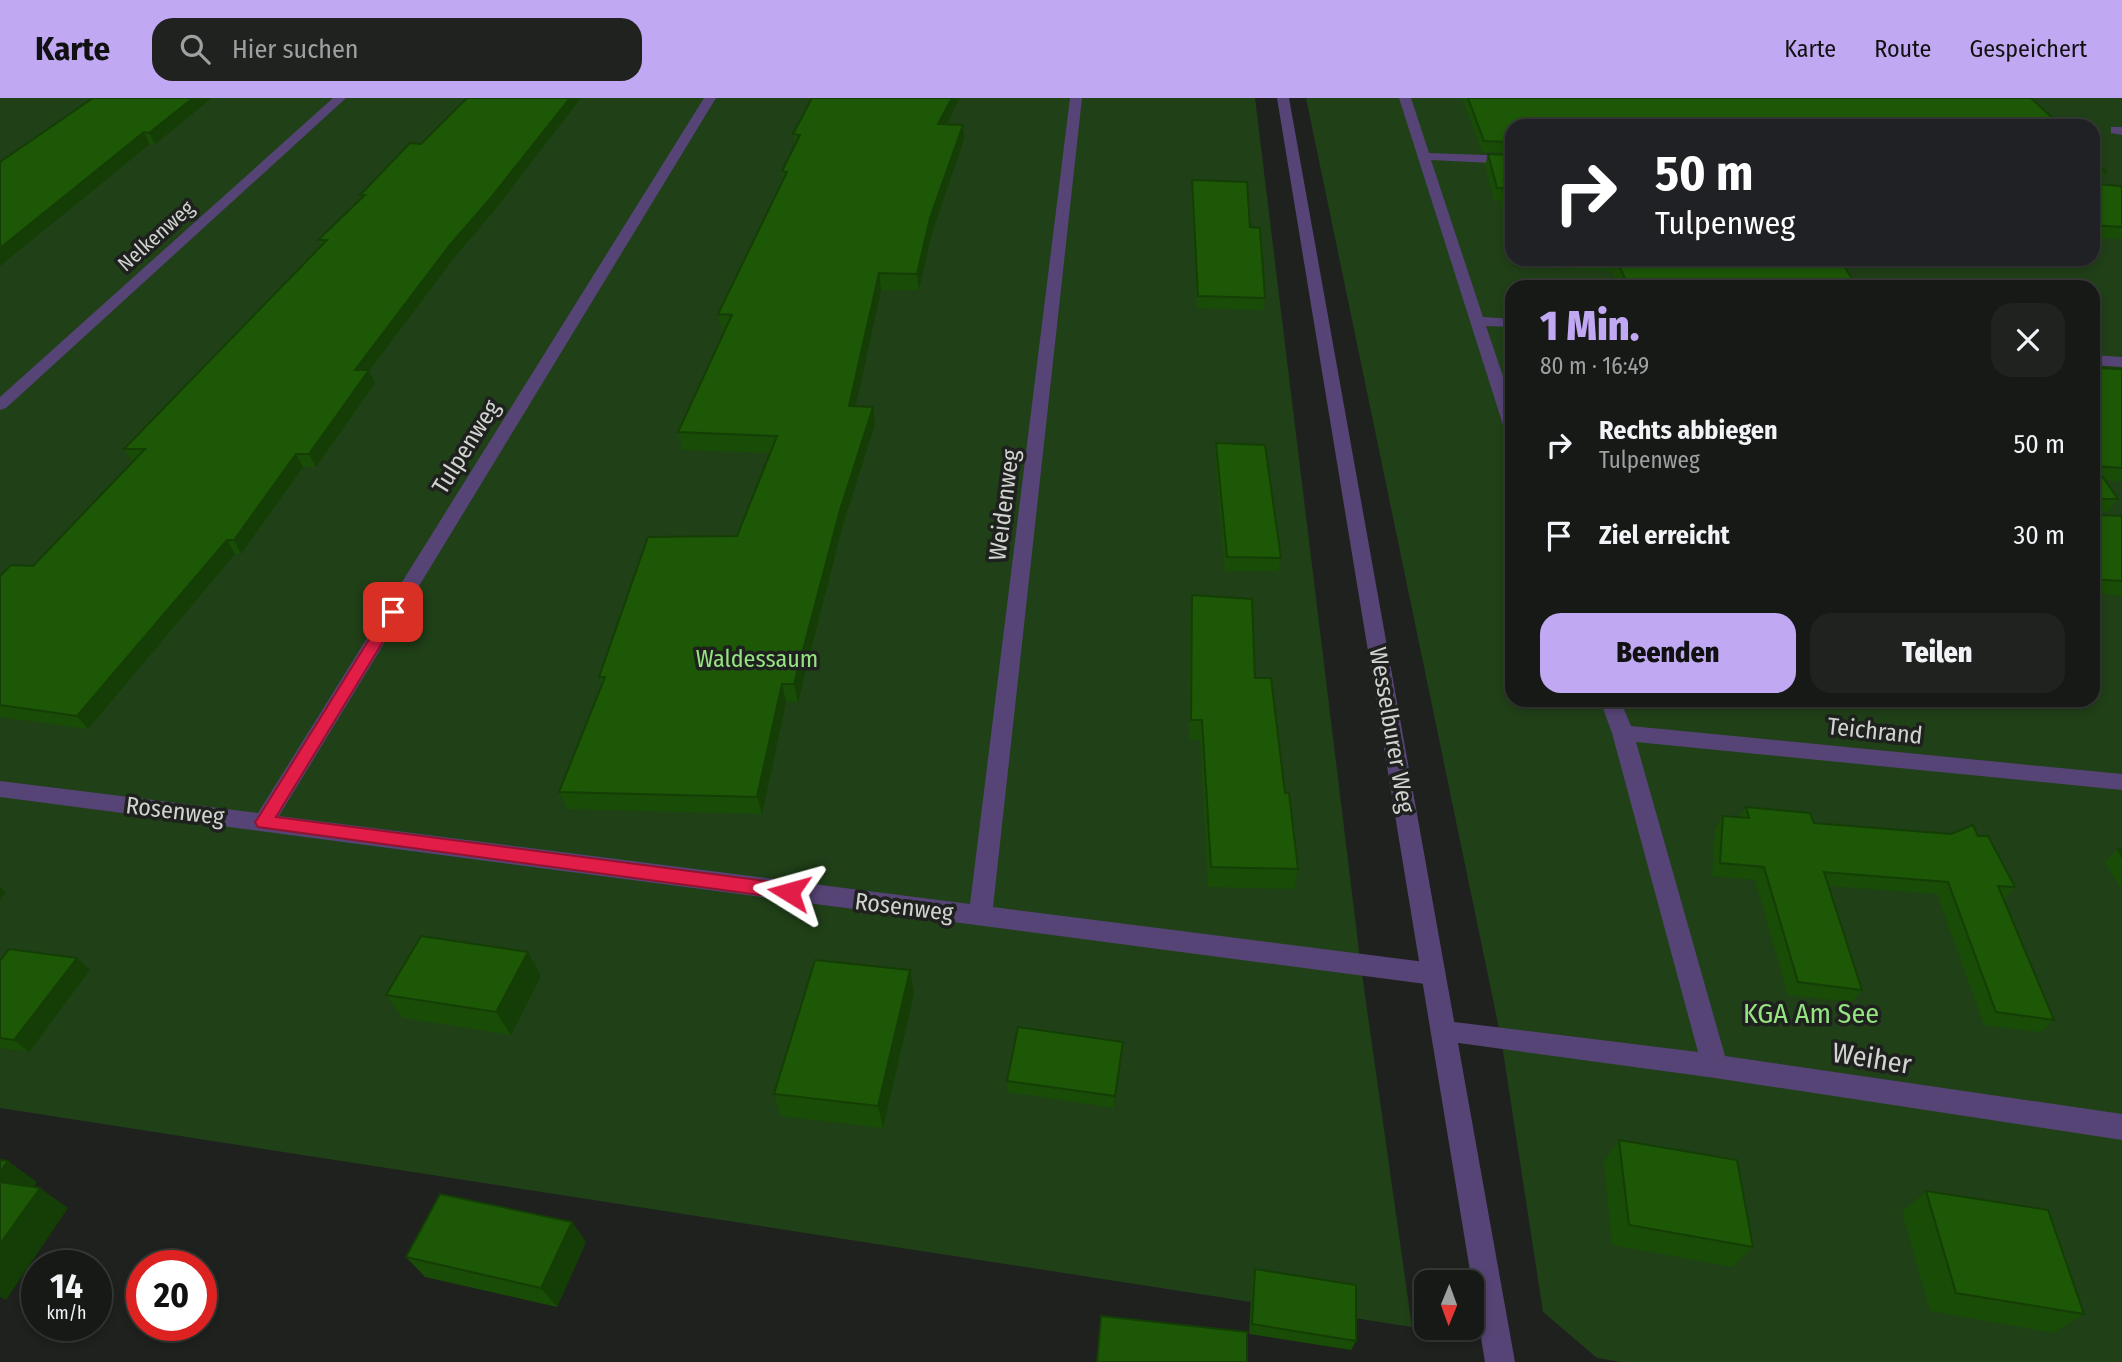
<!DOCTYPE html>
<html lang="de">
<head>
<meta charset="utf-8">
<style>
  body { margin:0; font-family:"Fira Sans Condensed",sans-serif; background:#1f221f; color:#f1f3f6; height:100vh; display:flex; flex-direction:column; font-size:26px; white-space:nowrap }
  * { box-sizing:border-box; margin:0 }
  p { font-size:23px; color:#9ea0a1 }
  .icon { flex:none; width:38px; height:38px; fill:none; stroke:currentColor; stroke-width:2; stroke-linecap:round; stroke-linejoin:round }
  .map { position:relative; flex:1; overflow:hidden }
  .side { position:absolute; left:1505px; top:182px; width:595px; height:427px; display:flex; flex-direction:column; background:#161916; border-radius:21px; box-shadow:0 4px 10px #0003,0 0 0 2px #353835 }
  .side>* { flex:none }
  .hud { position:absolute; left:1505px; top:21px; width:595px; height:147px; border-radius:21px; box-shadow:0 4px 10px #0003,0 0 0 2px #353835; background:#202124; color:#fff; overflow:hidden }
  .needle { width:46px; rotate:181deg }
  .buttons { position:absolute; left:1414px; top:1172px; display:grid; gap:14px }
  .buttons a { display:grid; place-items:center; width:70px; height:70px; border-radius:14px; background:#161916; box-shadow:0 4px 10px #0003,0 0 0 2px #353835; font-size:35px }
  .speed { position:absolute; left:21px; top:1152px; display:flex; gap:14px; font-size:35px; font-weight:700; text-align:center }
  .speed>* { display:grid; place-content:center; width:91px; height:91px; border-radius:50%; background:#161916; box-shadow:0 4px 10px #0003,0 0 0 2px #353835; line-height:1 }
  .speed small { font-size:18px; font-weight:400 }
  .speed .limit { border:10px solid #d22; background:#fff; color:#111 }
  .pin { position:absolute; display:grid; place-items:center; width:60px; height:60px; color:#fff; margin:-30px; border-radius:14px; box-shadow:0 4px 10px #0006 }
  .me { position:absolute; width:77px; margin:-38px; rotate:278deg; stroke-linejoin:round; filter:drop-shadow(0 0 5px #0008) }
  .turn { display:flex; align-items:center; gap:24px; height:147px; padding:0 35px; font-size:32px }
  .turn .icon { width:91px; height:91px; stroke-width:2.5 }
  .turn b { display:block; font-size:49px; line-height:60px }
  .round { display:grid; place-items:center; flex:none; width:74px; height:74px; border-radius:21px; background:#1f221f }
  .overview { display:flex; align-items:center; justify-content:space-between; height:119px; padding:0 35px }
  h1 { font-size:42px; font-weight:800; line-height:52px; color:#c1a8f3 }
  .button { display:flex; gap:14px; margin-top:auto; padding:14px 35px }
  .button a { flex:1; height:80px; border-radius:21px; background:#c1a8f3; color:#111; font-size:28px; font-weight:800; line-height:80px; text-align:center }
  .button a+a { background:#1f221f; color:#f1f3f6 }
  ul { padding:0; list-style:none }
  li { display:flex; align-items:center; gap:21px; height:91px; padding:0 35px }
  li div { flex:1 }
  li b { display:block; font-size:26px }
  li em { font-style:normal }
  header { display:flex; align-items:center; gap:42px; box-sizing:border-box; height:98px; padding:0 35px; background:#c1a8f3; color:#111 }
  header strong { font-size:33px }
  nav { display:flex; gap:38px; margin-inline-start:auto; font-size:24px }
  .search { width:490px; height:63px; background:#1f221f; display:flex; align-items:center; gap:18px; box-sizing:border-box; padding:0 24px; border-radius:21px; color:#9ea0a1; font-size:26px }
  .map>svg:first-child { display:block }
</style>
</head>
<body>
<header>
<strong>Karte</strong>
<div class="search"><svg class="icon" aria-label="search" viewBox="0 0 24 24"><circle cx="10" cy="10" r="6"/><path d="M15 15l6 6"/></svg>Hier suchen</div>
<nav><a>Karte</a><a>Route</a><a>Gespeichert</a></nav>
</header>
<div class="map">
<svg width="2122" height="1264" viewBox="0 0 2122 1264">
  <rect width="100%" height="100%" fill="#1e211e"/>
  <!-- green -->
  <path fill="#204018" fill-rule="evenodd" d="M0,0h1255l106,869 51,360 -1412,-219z
    M1306,0h816v1264h-501l-24,-4 -54,-46 -42,-274zM1512,28h581v133h-581zM1512,189h581v413h-581z"/>
  <g fill="none" stroke-linecap="round" stroke-linejoin="round">
    <!-- lane -->
    <path fill="#564476" fill-rule="evenodd" d="M333,0h13l-340,310 -6,2v-13z
      M704,0h12l-437,718 691,88 100,-806h12l-89,809 440,56 9,3 3,8 -3,8 -9,3 -1433,-188v-16l258,32z
      M1399,0h12l18,55 83,3v8l-81,-4 52,157 29,2v8l-26,-1 26,77v30l-8,-5z
      M2111,29h11v8l-11,-2z
      M2093,257l29,2v10l-29,-2z
      M1600,602h20l11,26 491,48v16l-486,-48 89,314 397,58v26l-407,-62 -278,-38 -4,-8 4,-8 9,-3 252,31 -86,-319z"/>
    <!-- street -->
    <path fill="#564476" fill-rule="evenodd" d="M1277,0h12l226,1264h-30z"/>
  </g>
  <!-- wall -->
  <path fill="#194c06" d="M93,0h119l-57,46h-5z
    M467,0h114l-88,114 -39,46 -85,113 6,12 -59,84h-13l-62,87h-6l-147,175 -88,-12v-141l33,-10 100,-104 -9,-13 197,-203 -3,-6 43,-41 -1,-4 61,-51z
    M960,0l-13,26 16,1 1,14 -32,94 -13,57h-38l-26,116 18,1 2,17 -33,104 -44,174h-12l-24,112 -195,-5 -8,-17 43,-107 -3,-8 138,-141 33,-83 -88,-3 -4,-18 46,-101h-2l-4,-17 65,-134 -1,-9 13,-26 -2,-11z
    M1462,0h569l-519,28v27l-30,-1z
    M1488,56l24,1v87l-12,-42h-6l-9,-35z
    M2093,62l13,12 -8,12 24,4v51l-29,-1z
    M1192,82l58,47 15,71 -2,12 -66,-2 -6,-116z
    M1517,161h323l17,28h-238l-7,-16 -93,-5z
    M2093,270l29,2v112l-17,-2 13,19 -10,13h-7v3l21,1v80l-29,-3z
    M1216,345l65,115 -3,13h-53l-10,-115z
    M1192,497l63,83 30,115 13,76 -4,20 -86,-2 -8,-147h-11l1,-125z
    M1746,709l68,16 164,13 37,51 -11,12 50,121 -13,12 -57,-7 -47,-131 -108,-8 33,104 -10,12 -64,-7 -33,-115 -43,-4 3,-47 8,-13 16,1z
    M2118,751l4,1v42l-17,-30z
    M528,854l13,24 -30,59 -108,-17 -17,-23z
    M77,860l13,12 -61,82 -29,-4v-87z
    M914,896l-31,134 -102,-12 -7,-22z
    M1123,944l-9,66 -106,-16 -1,-11z
    M1619,1042l134,107 -21,20 -120,-22 -8,-84z
    M1926,1093l158,123 -31,19 -123,-22 -28,-99z
    M572,1124l14,20 -29,65 -132,-30 -19,-20z
    M1255,1171l101,72 -5,9 -102,-16 3,-55z"/>
  <!-- shaded-wall -->
  <path fill="#143e05" d="M193,0h19l-57,46 -6,-11z
    M570,0h11l-88,114 -39,46 -85,113 6,12 -59,84 -7,-13 46,-84 94,-124z
    M952,0h8l-21,40 -1,-14z
    M963,27l1,14 -32,94 -13,57 -2,-16 13,-56z
    M144,34l6,12 -150,122v-18z
    M879,175l2,17 -29,133 -3,-17z
    M873,309l2,17 -33,104 -44,174 -4,-18 46,-174z
    M296,356l7,13 -62,87 -7,-14z
    M227,442l8,14 -147,175 -11,-13z
    M782,586l4,18 -24,112 -5,-17z
    M0,789l6,6 -6,7z
    M528,854l13,24 -30,59 -15,-23z
    M77,860l13,12 -61,82 -15,-12z
    M910,872l4,24 -31,134 -5,-22z
    M1123,944l-1,12 -8,54 1,-12z
    M8,1063l29,21 -14,20 -23,-16v-14z
    M40,1090l28,20 -62,92 -6,-3v-53z
    M572,1124l14,20 -29,65 -16,-19z"/>
  <!-- building -->
  <path fill="#1d5807" stroke="#143e05" stroke-width="2" d="M93,0h100l-44,35 -5,-1 -144,116v-86z
    M467,0h103l-81,102 -40,46 -94,124h14l-60,84h-13l-62,86h-7l-150,176 -77,-11v-129l11,-11 22,1 112,-117h-21l203,-209h-9l47,-45h-5l50,-52 11,1z
    M812,0h140l-14,26 25,1 -33,93 -13,56 -38,-1 -30,133 24,1 -33,103 -46,174h-12l-25,113 -198,-5 46,-115h-6l49,-140 89,-1 40,-100 -99,-4 54,-117 -14,-1 69,-142 -5,-1 18,-36 -7,-1z
    M1468,0h563l30,28h-549v16l-28,-1z
    M1488,56l24,1v63l-9,-30h-6z
    M2093,62l13,12h-8v12l22,2 2,2v39l-29,-2z
    M1192,82l55,2 3,45 10,1 5,70 -67,-2z
    M1616,161h224l17,28h-228z
    M2093,270l28,1 1,1v98l-27,-2 23,33h-17v16l21,1v65l-29,-2z
    M1216,345l49,2 16,113 -54,-1z
    M1192,497l60,4 3,79h16l14,115h4l9,76 -87,-2 -9,-147h-11z
    M1746,709l64,6 4,10 137,11 22,-9 5,11h10l27,51 -17,-1 56,134 -58,-8 -48,-130 -124,-10 38,118 -64,-8 -34,-115 -44,-4 3,-47 26,2z
    M2118,751l4,1v7z
    M421,838l107,16 -32,60 -110,-17z
    M9,851l68,9 -63,82 -14,-2v-77z
    M815,862l95,10 -32,136 -104,-12z
    M1018,929l105,15 -8,54 -108,-15z
    M1619,1042l118,20 16,87 -124,-22z
    M0,1062l8,1 -8,11z
    M0,1084l40,6 -40,56z
    M1926,1093l122,19 36,104 -128,-21z
    M440,1096l132,28 -31,66 -135,-31z
    M1255,1171l101,16v56l-104,-17z
    M1101,1218l146,16v30h-150z"/>
  <!-- route -->
  <path fill="#e11d48" stroke="#92132f" stroke-width="2" d="M393,509l8,5 -125,205 513,67 6,2 3,6 -3,5 -6,2 -531,-72 -3,-5 3,-4 130,-209z"/>
  <g text-anchor="middle" stroke-width="7" stroke-linejoin="round" paint-order="stroke">
    <!-- far-street labels -->
    <g font-size="21" fill="#d1d3d1" stroke="#1e211e">
      <text transform="translate(156 138) rotate(-42)" y="7">Nelkenweg</text>
    </g>
    <!-- street labels -->
    <g font-size="24" fill="#d1d3d1" stroke="#1e211e">
      <text transform="translate(466 349) rotate(-58)" y="8">Tulpenweg</text>
      <text transform="translate(1004 407) rotate(-83)" y="8">Weidenweg</text>
      <text transform="translate(1392 632) rotate(80)" y="8">Wesselburer Weg</text>
      <text transform="translate(1875 633) rotate(6)" y="8">Teichrand</text>
      <text transform="translate(175 713) rotate(7)" y="8">Rosenweg</text>
      <text transform="translate(904 809) rotate(7)" y="8">Rosenweg</text>
    </g>
    <!-- park labels -->
    <g font-size="24" fill="#95e481" stroke="#1e211e">
      <text x="757" y="569">Waldessaum</text>
    </g>
    <!-- near-park labels -->
    <g font-size="28" fill="#95e481" stroke="#1e211e">
      <text x="1811" y="925">KGA Am See</text>
    </g>
    <!-- near-street labels -->
    <g font-size="28" fill="#d1d3d1" stroke="#1e211e">
      <text transform="translate(1872 960) rotate(9)" y="10">Weiher</text>
    </g>
  </g>
</svg>
<div class="buttons">
<a><svg class="needle" viewBox="-14 -14 28 28"><path d="M0-13l5 13h-10z" fill="#e53935"/><path d="M0 13l5-13h-10z" fill="#9ea0a1"/></svg></a>
</div>
<div class="speed"><div>14<small>km/h</small></div><div class="limit">20</div></div>
<div class="pin" style="left:393px;top:514px;background:#d93025"><svg class="icon" aria-label="arrive" viewBox="0 0 24 24"><path d="M6 21V4h12l-3 4 3 4H6"/></svg></div>
<svg class="me" style="left:789px;top:794px" viewBox="-20 -20 40 40"><path d="M0-17L14 15 0 8-14 15z" fill="#e11d48" stroke="#fff" stroke-width="4"/></svg>
<div class="hud">
<div class="turn"><svg class="icon" aria-label="right" viewBox="0 0 24 24"><path d="M7 20v-9h11M14 6l5 5-5 5"/></svg><div><b>50 m</b>Tulpenweg</div></div>
</div>
<section class="side">
<div class="overview"><div><h1>1 Min.</h1><p>80 m · 16:49</p></div><a class="round"><svg class="icon" aria-label="close" viewBox="0 0 24 24"><path d="M6 6l12 12M18 6L6 18"/></svg></a></div>
<ul>
<li><svg class="icon" aria-label="right" viewBox="0 0 24 24"><path d="M7 20v-9h11M14 6l5 5-5 5"/></svg><div><b>Rechts abbiegen</b><p>Tulpenweg</p></div><em>50 m</em></li>
<li><svg class="icon" aria-label="arrive" viewBox="0 0 24 24"><path d="M6 21V4h12l-3 4 3 4H6"/></svg><div><b>Ziel erreicht</b></div><em>30 m</em></li>
</ul>
<div class="button"><a>Beenden</a><a>Teilen</a></div>
</section>
</div>
</body>
</html>
